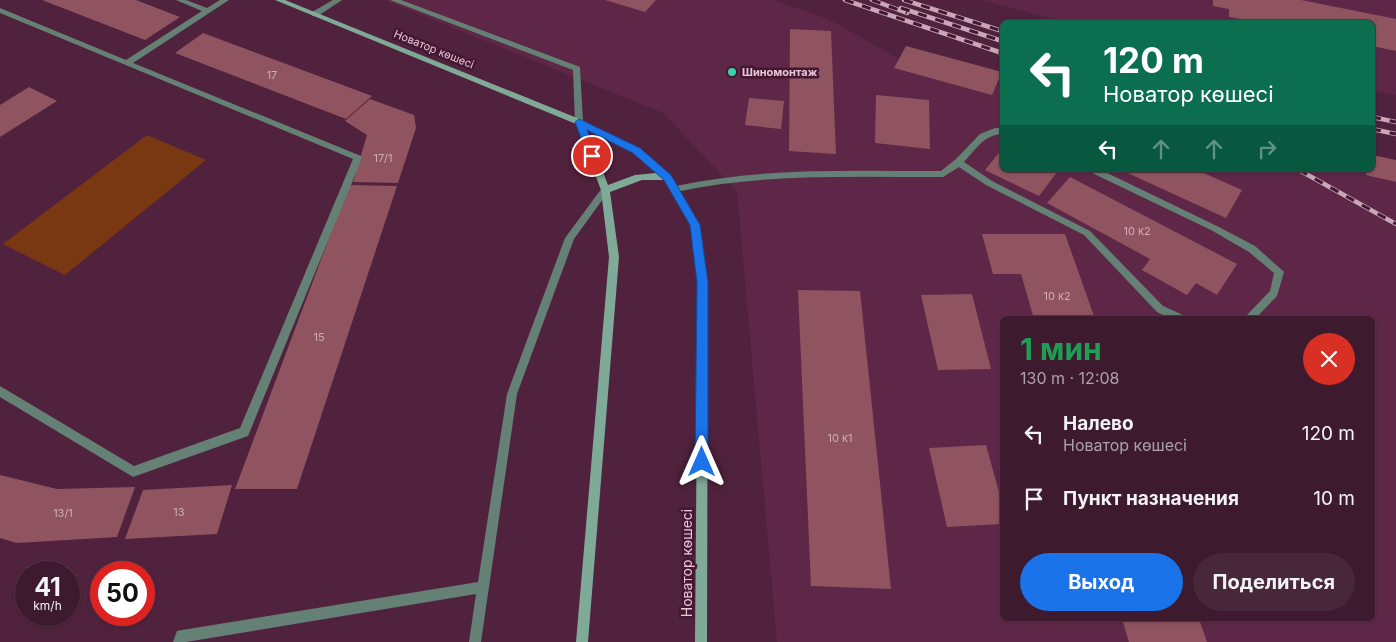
<!DOCTYPE html>
<html lang="ru">
<head>
<meta charset="utf-8">
<style>
  body { margin:0; font-family:Inter,sans-serif; background:#48273a; color:#f1f3f6; height:100vh; display:flex; flex-direction:column; font-size:19px; white-space:nowrap }
  * { box-sizing:border-box; margin:0 }
  p { font-size:16px; color:#ada1aa }
  .icon { flex:none; width:28px; height:28px; fill:none; stroke:currentColor; stroke-width:2; stroke-linecap:round; stroke-linejoin:round }
  .map { position:relative; flex:1; overflow:hidden }
  .sheet { position:absolute; left:1000px; top:316px; width:375px; height:305px; display:flex; flex-direction:column; background:#3d1a2e; border-radius:8px; box-shadow:0 1px 4px #0004,0 0 0 1px #56384a }
  .sheet>* { flex:none }
  .hud { position:absolute; left:1000px; top:20px; width:375px; height:152px; border-radius:8px; box-shadow:0 1px 4px #0004,0 0 0 1px #56384a; background:#0b6e4f; color:#fff; overflow:hidden }
  .speed { position:absolute; left:15px; top:561px; display:flex; gap:10px; font-size:25px; font-weight:700; text-align:center }
  .speed>* { display:grid; place-content:center; width:65px; height:65px; border-radius:50%; background:#3d1a2e; box-shadow:0 1px 4px #0004,0 0 0 1px #56384a; line-height:1 }
  .speed small { font-size:12px; font-weight:400 }
  .speed .limit { border:8px solid #d22; background:#fff; color:#111 }
  .pin { position:absolute; display:grid; place-items:center; width:42px; height:42px; color:#fff; margin:-21px; border:2px solid #fff; border-radius:50%; box-shadow:0 1px 5px #0007 }
  .me { position:absolute; width:55px; margin:-28px; rotate:0deg; stroke-linejoin:round; filter:drop-shadow(0 0 4px #0008) }
  .turn { display:flex; align-items:center; gap:18px; height:105px; padding:0 20px; font-size:22px }
  .turn .icon { width:65px; height:65px; stroke-width:2.5 }
  .turn b { display:block; font-size:35px; line-height:42px }
  .lanes { display:flex; align-items:center; height:48px; padding:0 20px; background:#0003; justify-content:center; gap:25px; direction:ltr }
  .lanes .off { opacity:.35 }
  .round { display:grid; place-items:center; flex:none; width:52px; height:52px; border-radius:26px; background:#48273a }
  .summary { display:flex; align-items:center; justify-content:space-between; height:85px; padding:0 20px }
  h1 { font-size:30px; font-weight:700; line-height:38px; color:#1e9e55 }
  .button { display:flex; gap:10px; margin-top:auto; padding:10px 20px }
  .button a { flex:1; height:58px; border-radius:30px; background:#1a73e8; color:#fff; font-size:20px; font-weight:700; line-height:58px; text-align:center }
  .button a+a { background:#48273a; color:#f1f3f6 }
  ul { padding:0; list-style:none }
  li { display:flex; align-items:center; gap:15px; height:65px; padding:0 20px }
  li div { flex:1 }
  li b { display:block; font-size:19px }
  li em { font-style:normal }
  .map>svg:first-child { display:block }
</style>
</head>
<body>
<div class="map">
<svg width="1396" height="642" viewBox="0 0 1396 642">
  <rect width="100%" height="100%" fill="#51223d"/>
  <!-- built -->
  <path fill="#5e2747" fill-rule="evenodd" d="M384,0h389l55,19 85,48 89,18v85h370l24,-4v476h-619l-40,-451 -74,-78zM1002,319h370v300h-370z
    M982,0h414v95l-23,-5 -1,-68h-307z"/>
  <!-- green -->
  <path fill="#793811" d="M147,135l59,25 -141,115 -62,-31z"/>
  <!-- building -->
  <path fill="#8f5460" d="M42,0h94l44,17 -35,23z
    M605,0h51l-11,12z
    M1213,0h88l95,19v32l-24,-5v-24h-115l-28,-5v-8l-16,-3z
    M790,29l41,2 5,123 -47,-3z
    M203,33l169,63 -26,23 -171,-66z
    M906,46l96,26 -10,23 -98,-27z
    M29,87l28,14 -57,36v-32z
    M876,95l53,5 1,49 -55,-6z
    M749,98l35,3 -3,28 -36,-4z
    M370,99l44,16 2,13 -18,55 -45,-1 14,-47 -22,-14z
    M1002,149v21l56,1 -19,25 -54,-26z
    M1372,155l24,5v22l-30,-7 -1,-5h7z
    M1121,170h76l45,20 -16,28z
    M1070,177l167,87 -20,31 -21,-12 -9,12 -45,-25 8,-11 -103,-56z
    M349,185l48,1 -100,303h-62z
    M982,234h83l30,85h-61l-13,-45h-28z
    M798,290l62,1 31,298 -80,-3z
    M972,294l19,75 -53,1 -17,-75z
    M986,445l16,58v21l-55,3 -18,-79z
    M0,475l57,14 78,-2 -18,50 -100,6 -17,-5z
    M232,485l-15,49 -92,5 18,-49z
    M1122,619h77l8,23h-78z"/>
  <g fill="none" stroke-linecap="round" stroke-linejoin="round">
    <!-- lane -->
    <path fill="#658074" fill-rule="evenodd" d="M176,0h10l21,8 13,-8h9l-96,63 228,93 1,2 -114,278 -115,41 -133,-80v-11l134,80 106,-38 113,-269 -353,-146v-5l126,52 76,-49z
      M333,0h9l-24,16h-6v-4z
      M390,0h11l179,67 3,55 -1,2 -3,1 -4,-3 -2,-52z
      M995,128h7v6c-18,1 -26,15 -38,28l28,19 98,50 73,75 22,10 1,3h-15l-14,-7 -73,-77 -98,-50 -27,-18 -16,10c-89,0 -179,-4 -267,15l-4,-3 4,-3c87,-19 176,-15 265,-15l15,-12 24,-25z
      M1089,170h12l116,56 38,20 29,26 -7,24 -22,23h-12l27,-28 4,-18 -25,-21 -38,-22 -121,-58z
      M605,187l3,1 1,2 -1,2 -34,47 -57,155 -36,248h-12l7,-48 -290,48h-13l4,-11 5,-1 296,-48 29,-188 58,-156 37,-50z"/>
    <!-- secondary -->
    <path fill="#7eaa97" fill-rule="evenodd" d="M275,0h10l297,120 57,29 31,26 30,50 8,58 -1,359h-12l3,-359 -8,-58 -26,-45h-22l-32,12 9,65 -31,385h-12l33,-385 -8,-67 -25,-66zM586,129l47,24 23,20 -21,2 -27,10z"/>
    <defs>
      <path id="rail" d="M845,0l157,53
        M872,0l35,13
        M904,0l98,31
        M901,8l101,33
        M1372,117l24,5
        M1372,129l24,5
        M1299,170l97,54"/>
    </defs>
    <!-- rail casing -->
    <use href="#rail" stroke="#c9a7b8" stroke-width="4.5"/>
    <!-- rail -->
    <use href="#rail" stroke="#461732" stroke-width="3" stroke-dasharray="9" stroke-linecap="butt"/>
  </g>
  <!-- route -->
  <path fill="#1a73e8" stroke="#114b97" d="M579,119l61,29 31,27 29,50 8,58v179l-2,5 -4,1 -5,-1 -2,-5 2,-179 -7,-58 -26,-45 -31,-27 -46,-23 10,26 -1,3h-7l-14,-37z"/>
  <!-- markers -->
  <circle fill="#3cd4a4" stroke="#461732" stroke-width="2" cx="732" cy="72" r="5"/>
  <g text-anchor="middle" stroke-width="5" stroke-linejoin="round" paint-order="stroke">
    <!-- far-street labels -->
    <g font-size="11" fill="#e7c8d7" stroke="#461732">
      <text transform="translate(434 49) rotate(22)" y="4">Новатор көшесі</text>
    </g>
    <!-- far-poi labels -->
    <g font-size="11" font-weight="bold" fill="#e7c8d7" stroke="#461732" text-anchor="start">
      <text x="742" y="76">Шиномонтаж</text>
    </g>
    <!-- number labels -->
    <g font-size="11" fill="#d1abb9">
      <text x="272" y="79">17</text>
      <text x="383" y="162">17/1</text>
      <text x="1137" y="235">10 к2</text>
      <text x="1057" y="300">10 к2</text>
      <text x="319" y="341">15</text>
      <text x="840" y="442">10 к1</text>
      <text x="179" y="516">13</text>
      <text x="63" y="517">13/1</text>
    </g>
    <!-- street labels -->
    <g font-size="14" fill="#e7c8d7" stroke="#461732">
      <text transform="translate(687 563) rotate(-90)" y="5">Новатор көшесі</text>
    </g>
  </g>
</svg>
<div class="speed"><div>41<small>km/h</small></div><div class="limit">50</div></div>
<div class="pin" style="left:592px;top:156px;background:#d93025"><svg class="icon" aria-label="arrive" viewBox="0 0 24 24"><path d="M6 21V4h12l-3 4 3 4H6"/></svg></div>
<svg class="me" style="left:702px;top:462px" viewBox="-20 -20 40 40"><path d="M0-17L14 15 0 8-14 15z" fill="#1a73e8" stroke="#fff" stroke-width="4"/></svg>
<div class="hud">
<div class="turn"><svg class="icon" aria-label="left" viewBox="0 0 24 24"><path d="M17 20v-9H6M10 6l-5 5 5 5"/></svg><div><b>120 m</b>Новатор көшесі</div></div>
<div class="lanes"><svg class="icon" aria-label="left" viewBox="0 0 24 24"><path d="M17 20v-9H6M10 6l-5 5 5 5"/></svg><svg class="icon off" aria-label="ahead" viewBox="0 0 24 24"><path d="M12 20V5M6 11l6-6 6 6"/></svg><svg class="icon off" aria-label="ahead" viewBox="0 0 24 24"><path d="M12 20V5M6 11l6-6 6 6"/></svg><svg class="icon off" aria-label="right" viewBox="0 0 24 24"><path d="M7 20v-9h11M14 6l5 5-5 5"/></svg></div>
</div>
<section class="sheet">
<div class="summary"><div><h1>1 мин</h1><p>130 m · 12:08</p></div><a class="round" style="background:#d93025;color:#fff"><svg class="icon" aria-label="close" viewBox="0 0 24 24"><path d="M6 6l12 12M18 6L6 18"/></svg></a></div>
<ul>
<li><svg class="icon" aria-label="left" viewBox="0 0 24 24"><path d="M17 20v-9H6M10 6l-5 5 5 5"/></svg><div><b>Налево</b><p>Новатор көшесі</p></div><em>120 m</em></li>
<li><svg class="icon" aria-label="arrive" viewBox="0 0 24 24"><path d="M6 21V4h12l-3 4 3 4H6"/></svg><div><b>Пункт назначения</b></div><em>10 m</em></li>
</ul>
<div class="button"><a>Выход</a><a>Поделиться</a></div>
</section>
</div>
</body>
</html>
